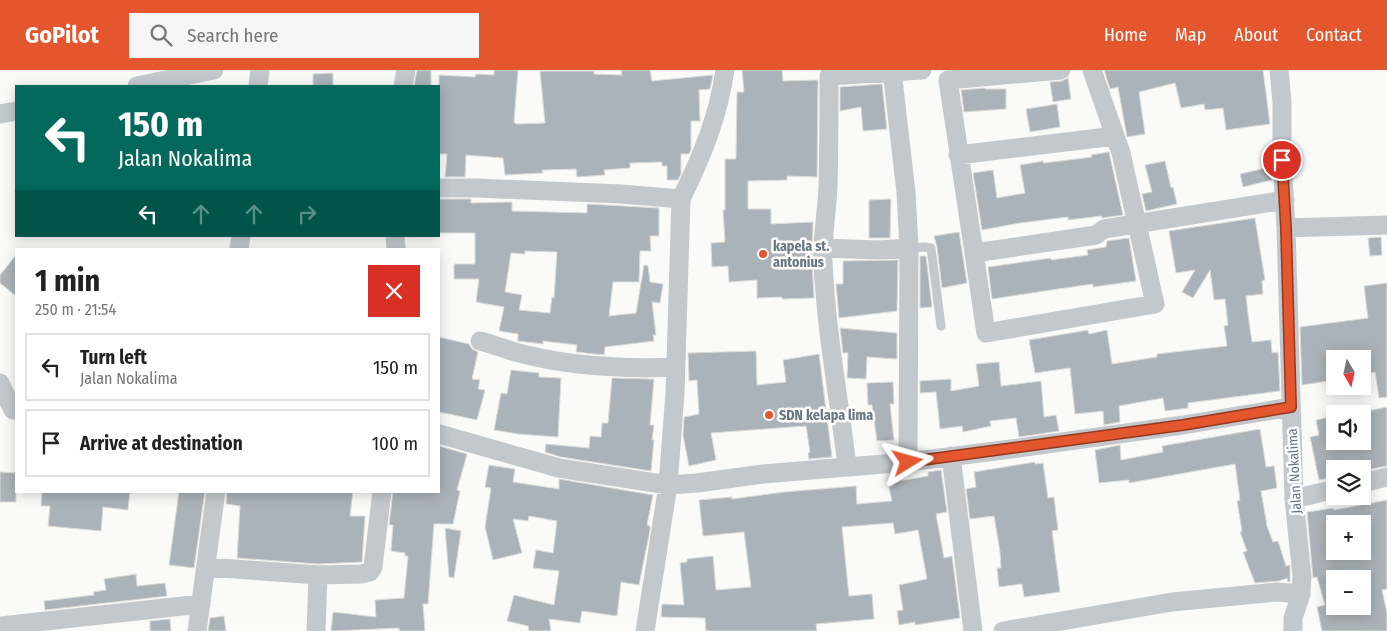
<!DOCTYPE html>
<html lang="en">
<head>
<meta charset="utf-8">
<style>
  body { margin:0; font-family:"Fira Sans Condensed",sans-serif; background:#f6f6f6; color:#222; height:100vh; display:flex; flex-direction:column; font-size:19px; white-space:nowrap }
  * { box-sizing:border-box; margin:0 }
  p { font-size:16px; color:#767676 }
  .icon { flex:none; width:28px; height:28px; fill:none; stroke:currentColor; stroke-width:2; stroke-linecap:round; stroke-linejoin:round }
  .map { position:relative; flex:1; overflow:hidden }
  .details { position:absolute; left:15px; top:178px; width:425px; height:245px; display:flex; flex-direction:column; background:#fff; border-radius:0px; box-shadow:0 2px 12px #0003 }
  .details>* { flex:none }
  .hud { position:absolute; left:15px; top:15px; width:425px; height:152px; border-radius:0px; box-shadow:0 2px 12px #0003; background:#00695c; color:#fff; overflow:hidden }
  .needle { width:32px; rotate:171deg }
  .tools { position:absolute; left:1326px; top:280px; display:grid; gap:10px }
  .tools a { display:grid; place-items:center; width:45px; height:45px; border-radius:0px; background:#fff; box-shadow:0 2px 12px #0003; font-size:25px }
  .pin { position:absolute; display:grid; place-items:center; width:42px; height:42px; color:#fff; margin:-21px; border:2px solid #fff; border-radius:50%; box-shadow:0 1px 5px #0007 }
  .me { position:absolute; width:55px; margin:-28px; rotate:82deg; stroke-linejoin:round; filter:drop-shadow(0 0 4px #0008) }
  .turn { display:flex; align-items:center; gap:18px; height:105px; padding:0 20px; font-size:22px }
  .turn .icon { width:65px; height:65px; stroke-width:2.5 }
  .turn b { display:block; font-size:35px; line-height:42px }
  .lanes { display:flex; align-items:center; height:48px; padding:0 20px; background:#0003; justify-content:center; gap:25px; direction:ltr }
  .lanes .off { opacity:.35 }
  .round { display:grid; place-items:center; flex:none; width:52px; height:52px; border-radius:0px; background:#f6f6f6 }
  .overview { display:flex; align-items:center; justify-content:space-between; height:85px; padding:0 20px }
  h1 { font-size:30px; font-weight:700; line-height:38px }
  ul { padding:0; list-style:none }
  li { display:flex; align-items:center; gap:15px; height:68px; margin:0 10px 8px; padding:0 10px; border:2px solid #e0e0e0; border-radius:0px }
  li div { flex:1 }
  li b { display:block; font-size:19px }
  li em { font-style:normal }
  header { display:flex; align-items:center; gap:30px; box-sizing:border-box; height:70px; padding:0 25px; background:#e4572e; color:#fff }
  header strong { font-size:24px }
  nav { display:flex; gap:28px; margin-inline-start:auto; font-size:18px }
  .search { width:350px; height:45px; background:#f6f6f6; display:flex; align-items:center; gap:12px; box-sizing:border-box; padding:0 18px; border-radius:0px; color:#767676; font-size:19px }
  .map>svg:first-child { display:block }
</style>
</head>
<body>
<header>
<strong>GoPilot</strong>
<div class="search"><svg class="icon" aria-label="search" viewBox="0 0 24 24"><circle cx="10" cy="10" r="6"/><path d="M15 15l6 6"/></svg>Search here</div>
<nav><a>Home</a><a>Map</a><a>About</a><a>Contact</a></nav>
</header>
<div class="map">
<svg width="1387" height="561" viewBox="0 0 1387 561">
  <rect width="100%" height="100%" fill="#fafaf8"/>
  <!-- building -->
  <path fill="#aab3b9" stroke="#dcdcda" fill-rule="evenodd" d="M417,0h14v16h-17z
    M494,0h24l-4,52 2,2 29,-1 -5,-52h54v3l28,1 -1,-5h29l2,11 61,-6 -3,14 -11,1 1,31h-9v29l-2,4h-8v20l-3,6h-11v-14h-5v-4l-32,1v5l-26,2 1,5 -28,2 -1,-8 -34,1 1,3 -38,2 -2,-17 -37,-3 -1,22h-20l2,-23h-8v-79l36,2 1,-3 18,1z
    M742,0h40l1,11 35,-1 -1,97 -30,-1v4l-39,1v28h23v15l42,-2 -1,40 2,36 -32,1v-2l-25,1v-18l-28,2 -1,-16 -16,1 -1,-24 14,-1 -2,-32h2v-51h11l1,-67h7z
    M1104,0h159l7,54 -44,6 -3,-22 -18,2 -1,-6 -23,4 -6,-25 -36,9 6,42 -18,3 -9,-50 -8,2z
    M333,3v13h-20v-12z
    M1068,8l3,21 -18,3 -3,-20 12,-1z
    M882,14l5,45 -24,2 -2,-24 -21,4v-24z
    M985,18v1h21v20l-42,3 -3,-22z
    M1057,34l3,23 -30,5 -4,-23z
    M1109,82l14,63 -21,3 -1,-2 -33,4v-3l-48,6 -38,7 -9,-57 20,-3 4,28 28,-5 -5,-28 23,-4 1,2 48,-6 -1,-2z
    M1165,91l6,27 2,-1 4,17 -31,7 -4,-17 10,-2 -7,-27z
    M1269,97l3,13 -29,7 -3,-13z
    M439,129h32v4l41,-1v9l75,2v-9l72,4v28h-9l1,15h-11l-1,31h-26l-4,34 27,-3 8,-48 4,1 2,16 13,2 -3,19 -8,-1 4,33h-3l1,6 -49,6 -1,8 -28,-3 1,-7 -34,-4v3l-25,-3v-7l-19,-3 5,-24 -28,-5 3,-23h-25v-15h21v-31h-36zM525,181l32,1 -3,46 -2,-1 -2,16 -31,-3 3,-15 -17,-3 6,-39 14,1z
    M891,129l-1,39h-21v-38z
    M1255,148l10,62 -3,1 1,13 -17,2 3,26 3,20 19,-2 1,13 6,-1 2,39 -92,12v5l-23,3 -2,-13 -44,8 1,16 -16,3 -1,-14 -28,3 -5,-46 -35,5 -6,-33 59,-10 1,4 18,-4 5,34 45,-7v-3l70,-8 -3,-20 4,-1 -3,-26 -11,1 -4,-30 -17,28 -11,-6 13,-22 -19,3 -7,-42z
    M959,162l8,51 -25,5 -5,-41 -3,-11z
    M1381,167l1,18 -12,1 -2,-18z
    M1129,168l7,43 -43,6v-3l-35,5 -66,10 -4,-32 63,-9v2l37,-5 -1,-5 19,-3 1,-6z
    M16,185v41l-16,-13v-8z
    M920,186h6l6,51 -12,1z
    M898,190l-1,51 -58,7 -3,-34h7v-23z
    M1387,213v114l-8,1 -4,-26 -13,2v-15h-27v21l-33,5 -2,-58 68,-9 -4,-32z
    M840,258l57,5v26l-30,-2 -1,22 -19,-1 1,-25h-5z
    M439,267l30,7 3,5 6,3 -6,27 8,1 -2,9 7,1 -8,30 -38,-8z
    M756,281l1,34 29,-3 -3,-22 36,-6 13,103 -23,2 -1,-6 2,-1 -4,-26 -95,7 5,27 -27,6 -6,-31 1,-18 15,-3 -2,-34 -8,1 -1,-28z
    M999,292l2,24 40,-5 3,36 12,-2 3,16 -40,6 -3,-19 -26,3 1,5 -28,6 -1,-6 -22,3 -4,-37 -16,1v-12l31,-2v12l28,-5 -3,-22z
    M511,300l28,3v4l22,1 -3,59 -40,-3 -24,-4 7,-37 6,1z
    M612,308l42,1 -4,46h4l-2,15h2l-3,31 -90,-14 -16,-5 1,-8 43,4 1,-12 11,1 1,-14h6z
    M893,312l1,22h-4l4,36 -17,1 -5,-36h-4l-1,-22z
    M1387,337v59l-25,5v-2h-27v8l-16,3 -9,-43 9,-2 -3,-15 19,-4v25h27v-29z
    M1260,359l6,38 8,-1 3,22 -16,3 6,35 6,16 5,-1 8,25 4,-1v17h-2l-1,-4 -8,3 -24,2 -4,-10 -8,-21 4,-1 -7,-19 2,-1 -5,-30 3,-1 -5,-36 -106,19v-3l-30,3 -4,-33 25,-5 1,15 42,-8 -1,-6z
    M439,376l28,8 -10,36 3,1 -7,33h-19l-6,80h-5l2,27h-26v-3l-68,3 2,-19 43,5 -1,-17 29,-2 4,-42h-3v-3l-14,-2 2,-26h-4l4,-34h46z
    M1035,392v2l8,-1 5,35 6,-1 4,33 -6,1 8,61 -36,5 -2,-13 -23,3 -2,-19h4l-1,-16 -6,-36 -24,3 -4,-30 10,-2 -2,-15z
    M489,395l26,4 -2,13 46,7v-10l94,16 -6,30 3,1v4l-11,55 -18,-3 -4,34 -35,-5 -2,12 -31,-4 2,12h-22l-1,-5 -21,-5 7,-26 40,10 5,-34 -26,-3 3,-18 17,3 4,-32 -28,-5 -1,5 -15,-2 9,34 -29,7 -8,-33 6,-39 -6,-1z
    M941,400l6,42 -11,2 8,44 8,-2 8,62 -45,7v-3l-16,3 -2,-14 6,-1 -4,-25 28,-6 -9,-49 -23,4 -2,-11 -51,4 7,69 23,-2 2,25 -58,5 1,7h-111l-1,-13 -44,-1 1,-13 22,1 -4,-42 7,-1v-3l26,-3 3,34 35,-3 -7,-55 -41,4 -4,-36 33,-3v2l52,-7 72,-6 1,18 35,-3 -4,-18 40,-7v-4z
    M0,402l16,1v29h-16z
    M42,421h88l-2,19 -25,-3 -2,24 -53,-5 2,-20h-9z
    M179,421h26l-11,77 -25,-3z
    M227,421l18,2v-2h108l-3,25h15l-3,46 -44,2 -81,-6 3,-52 -14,-2z
    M1387,430v89l-5,1 5,23v18h-65l-5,-24 8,-2 -8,-28 -4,1 -6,-66 26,-4 1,2zM1335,454h27v28l-22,7 -2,-8h-3zM1335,509h27v27h-27z
    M445,458l16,3 -7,47 -5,-1z
    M136,504l1,12 28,-3 2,13 -122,14 -1,-9 50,-6 -1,-3 13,-2 -2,-11z
    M224,546l2,15h-18l2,-13z
    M170,549l1,12h-21v-10z"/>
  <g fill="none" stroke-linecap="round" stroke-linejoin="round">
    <!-- lane -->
    <path stroke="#c3c8cc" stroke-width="9" d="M909,178l16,-1 6,1 10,78"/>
    <!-- street -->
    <path stroke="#c3c8cc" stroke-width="19" d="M1061,0l-113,10c12,84 26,169 38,253l169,-29 -34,-151 -29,-83
      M1279,0l3,32v58l4,68 8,271 8,77 -1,18 -8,24v13
      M892,1l14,121 3,56 -1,214
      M137,16l77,-16
      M258,16l2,-16
      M403,16l3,-16
      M0,44l16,-3
      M958,85l157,-19
      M439,118h37l145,6 60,5
      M1286,158l101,-3
      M395,166l1,13
      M823,178l55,2 31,-2
      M239,179l2,-13
      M975,183l121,-18 8,-6 181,-29
      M480,271c16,4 31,11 47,14 49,12 99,14 149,12
      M0,313l13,27 3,-2
      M439,364l120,34 109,17 29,-2 66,-9 145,-12 103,-13 172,-24 108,-18
      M951,386l22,175
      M847,396c-8,-68 -21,-135 -24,-204 -1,-25 4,-50 5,-76 1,-37 1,-73 1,-110l93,-6
      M1362,413l25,-6
      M1294,429l41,-10
      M207,497l111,8 43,-1 9,-2 3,-5 9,-76
      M0,556l201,-22
      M197,561l19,-140
      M316,561l2,-56
      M645,561l23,-146 7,-92 6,-194c21,-43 37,-81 44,-129
      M1003,561l169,-29 105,-10 24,2"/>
  </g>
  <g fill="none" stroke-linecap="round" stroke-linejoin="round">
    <defs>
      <path id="route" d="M908,392l275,-37 108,-18 -5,-179 -4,-68"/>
    </defs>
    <!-- route casing -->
    <use href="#route" stroke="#94391e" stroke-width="12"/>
    <!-- route -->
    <use href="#route" stroke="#e4572e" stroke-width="9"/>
  </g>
  <!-- markers -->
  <g fill="#e4572e" stroke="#fff" stroke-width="2">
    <circle cx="763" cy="184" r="5"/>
    <circle cx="769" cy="345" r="5"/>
  </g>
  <g text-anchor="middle" stroke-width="5" stroke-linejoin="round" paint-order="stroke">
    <!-- poi labels -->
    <g font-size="14" font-weight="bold" fill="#657683" stroke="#fff" text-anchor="start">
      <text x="773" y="181">kapela st.<tspan x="773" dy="16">antonius</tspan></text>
      <text x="779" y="350">SDN kelapa lima</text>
    </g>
    <!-- street labels -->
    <g font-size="14" fill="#657683" stroke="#fff">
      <text transform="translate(1294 401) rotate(-93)" y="5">Jalan Nokalima</text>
    </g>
  </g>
</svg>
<div class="tools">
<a><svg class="needle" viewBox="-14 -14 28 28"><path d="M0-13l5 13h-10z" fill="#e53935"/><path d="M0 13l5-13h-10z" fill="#767676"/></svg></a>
<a><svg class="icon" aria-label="sound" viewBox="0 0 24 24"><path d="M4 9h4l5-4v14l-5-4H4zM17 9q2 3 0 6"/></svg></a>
<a><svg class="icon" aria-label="layers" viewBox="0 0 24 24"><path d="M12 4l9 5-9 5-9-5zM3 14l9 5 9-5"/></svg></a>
<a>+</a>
<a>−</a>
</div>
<div class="pin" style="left:1282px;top:90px;background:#d93025"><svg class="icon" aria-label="arrive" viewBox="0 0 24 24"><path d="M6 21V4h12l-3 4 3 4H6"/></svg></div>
<svg class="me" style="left:908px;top:392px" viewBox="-20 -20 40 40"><path d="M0-17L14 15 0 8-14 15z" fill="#e4572e" stroke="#fff" stroke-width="4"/></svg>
<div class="hud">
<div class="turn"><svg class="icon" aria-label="left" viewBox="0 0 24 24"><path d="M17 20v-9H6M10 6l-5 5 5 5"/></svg><div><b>150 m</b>Jalan Nokalima</div></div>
<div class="lanes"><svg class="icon" aria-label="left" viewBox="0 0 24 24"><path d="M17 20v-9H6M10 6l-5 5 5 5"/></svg><svg class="icon off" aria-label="ahead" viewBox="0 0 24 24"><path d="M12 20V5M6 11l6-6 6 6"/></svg><svg class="icon off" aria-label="ahead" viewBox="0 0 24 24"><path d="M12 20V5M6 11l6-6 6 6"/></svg><svg class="icon off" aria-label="right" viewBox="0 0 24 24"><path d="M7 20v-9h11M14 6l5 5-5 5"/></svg></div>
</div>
<section class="details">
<div class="overview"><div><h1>1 min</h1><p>250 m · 21:54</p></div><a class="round" style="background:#d93025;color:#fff"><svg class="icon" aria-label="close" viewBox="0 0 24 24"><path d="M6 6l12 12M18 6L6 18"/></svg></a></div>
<ul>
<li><svg class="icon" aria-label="left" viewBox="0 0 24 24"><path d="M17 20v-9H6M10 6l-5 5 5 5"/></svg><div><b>Turn left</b><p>Jalan Nokalima</p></div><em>150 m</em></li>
<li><svg class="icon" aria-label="arrive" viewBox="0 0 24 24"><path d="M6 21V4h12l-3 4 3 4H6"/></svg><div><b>Arrive at destination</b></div><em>100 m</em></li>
</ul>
</section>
</div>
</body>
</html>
